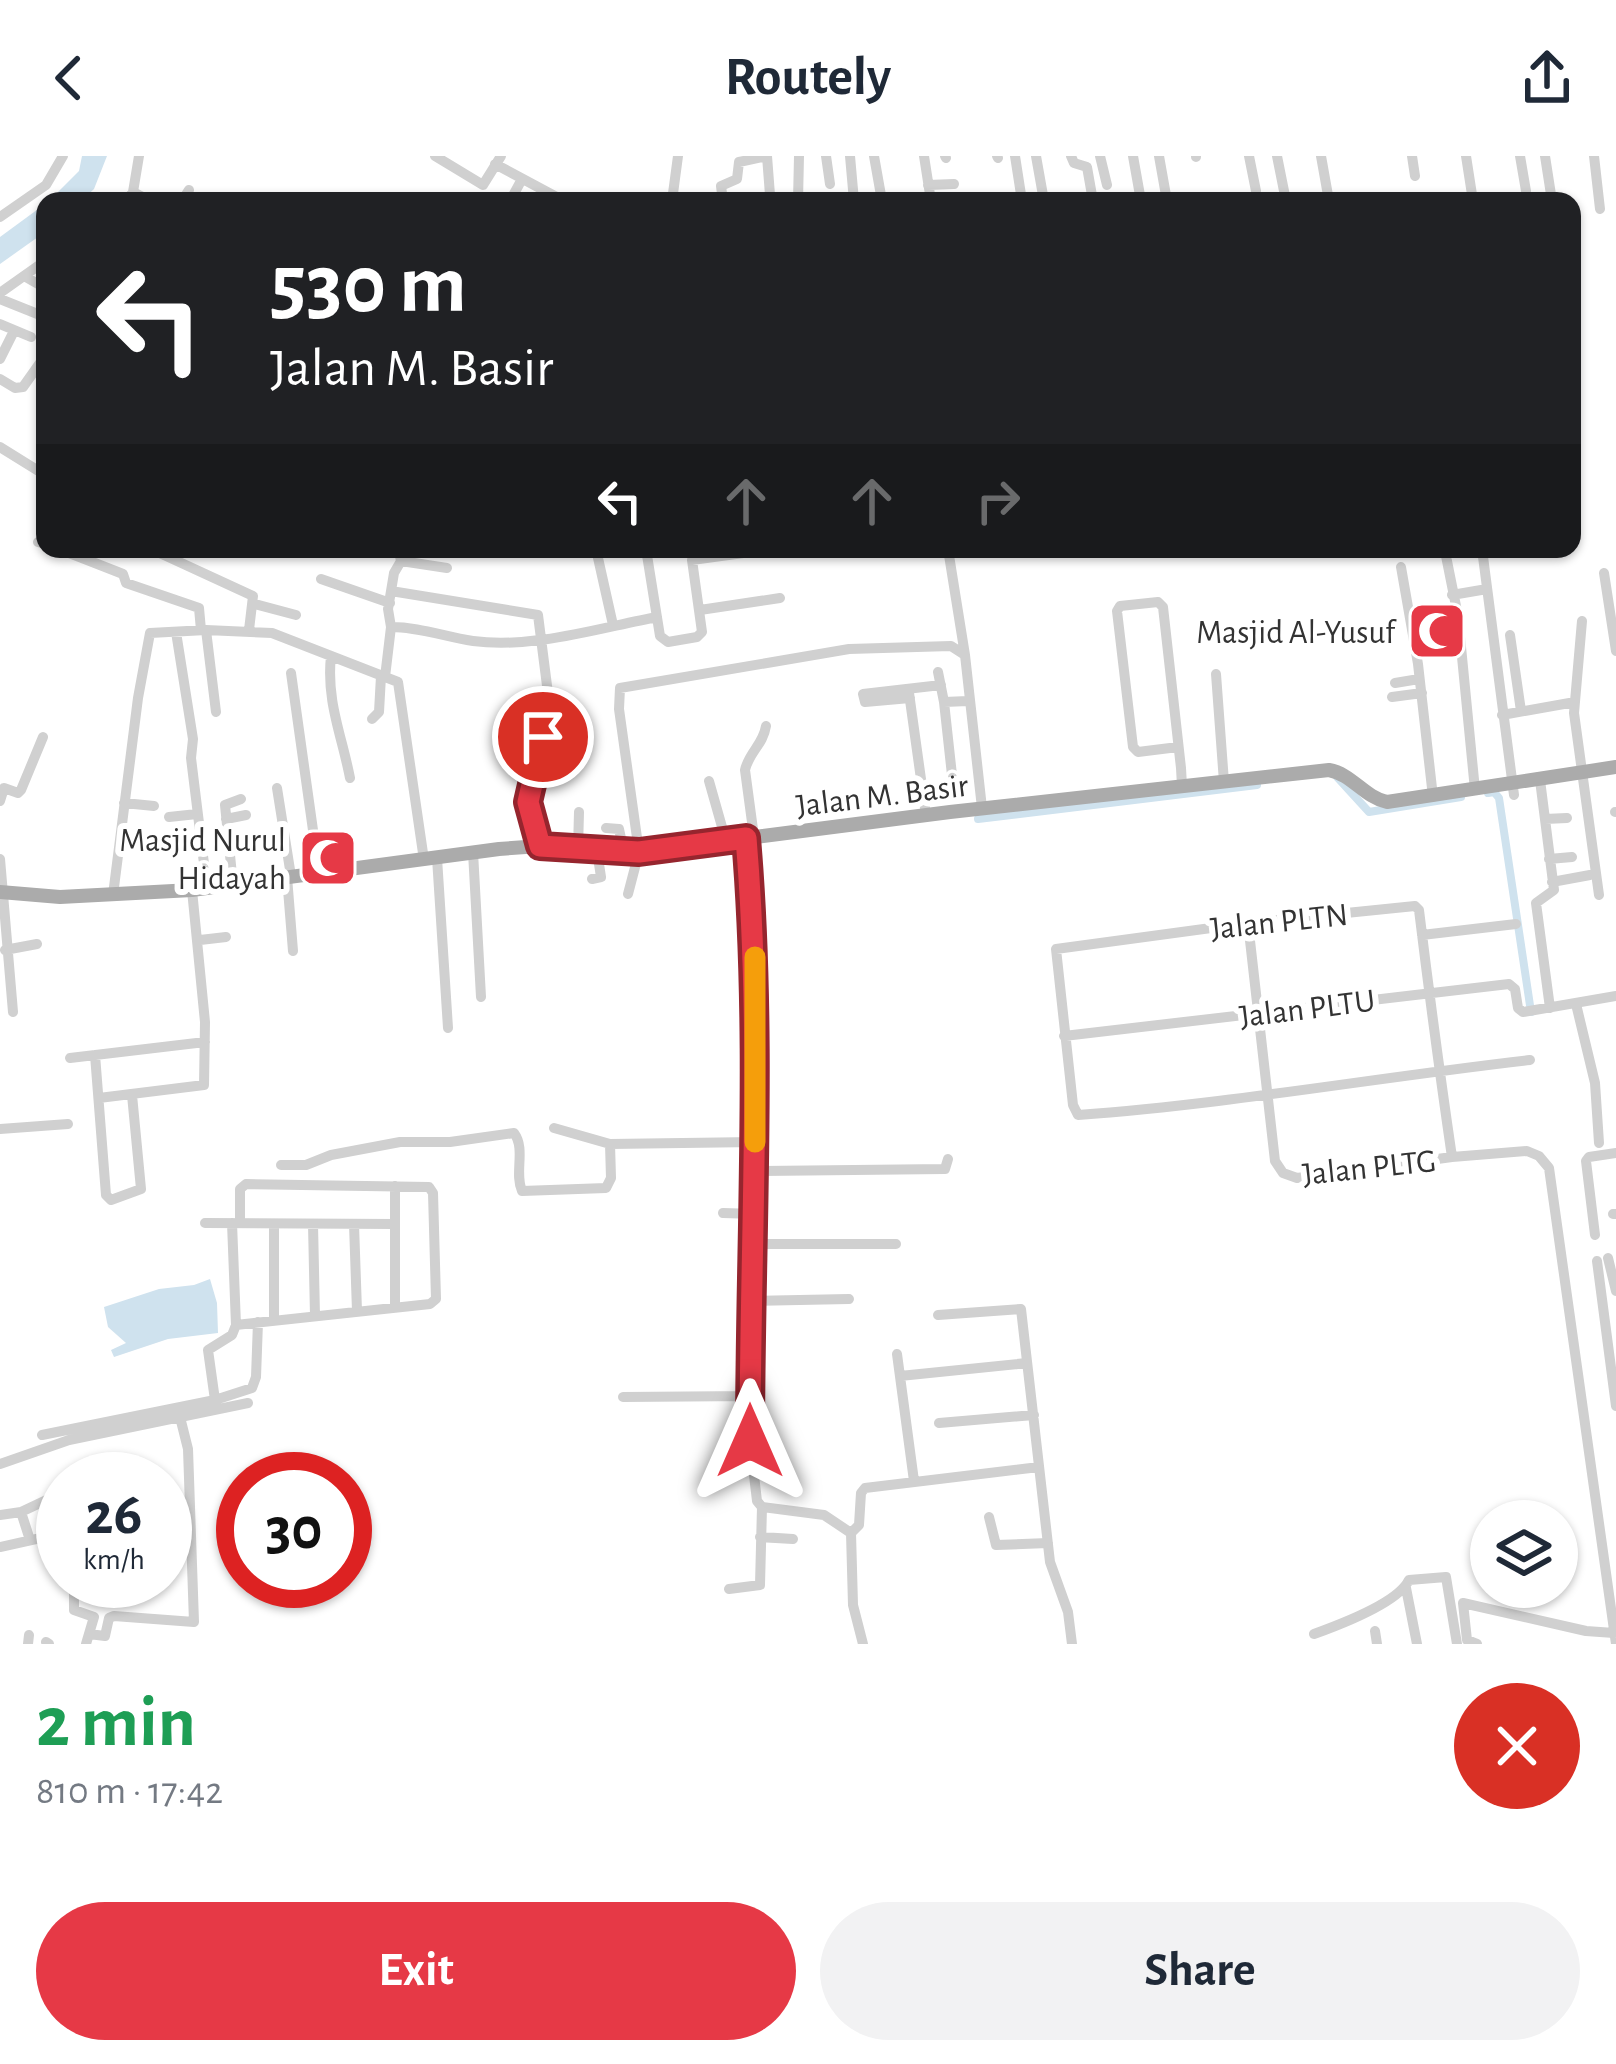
<!DOCTYPE html>
<html lang="en">
<head>
<meta charset="utf-8">
<style>
  body { margin:0; font-family:"Alegreya Sans",sans-serif; background:#f2f2f3; color:#1f2937; height:100vh; display:flex; flex-direction:column; font-size:45px; white-space:nowrap }
  * { box-sizing:border-box; margin:0 }
  p { font-size:39px; color:#747a83 }
  .icon { flex:none; width:66px; height:66px; fill:none; stroke:currentColor; stroke-width:2; stroke-linecap:round; stroke-linejoin:round }
  .map { position:relative; height:1488px; overflow:hidden }
  .sheet { display:flex; flex-direction:column; background:#fff; flex:1 }
  .sheet>* { flex:none }
  .guide { position:absolute; left:36px; top:36px; width:1545px; height:366px; border-radius:24px; box-shadow:0 3px 9px #0004; background:#202124; color:#fff; overflow:hidden }
  .fabs { position:absolute; left:1470px; top:1344px; display:grid; gap:24px }
  .fabs a { display:grid; place-items:center; width:108px; height:108px; border-radius:50%; background:#fff; box-shadow:0 3px 9px #0004; font-size:60px }
  .speed { position:absolute; left:36px; top:1296px; display:flex; gap:24px; font-size:60px; font-weight:700; text-align:center }
  .speed>* { display:grid; place-content:center; width:156px; height:156px; border-radius:50%; background:#fff; box-shadow:0 3px 9px #0004; line-height:1 }
  .speed small { font-size:30px; font-weight:400 }
  .speed .limit { border:18px solid #d22; background:#fff; color:#111 }
  .pin { position:absolute; display:grid; place-items:center; width:102px; height:102px; color:#fff; margin:-51px; border:6px solid #fff; border-radius:50%; box-shadow:0 3px 12px #0007 }
  .me { position:absolute; width:132px; margin:-66px; rotate:0deg; stroke-linejoin:round; filter:drop-shadow(0 0 9px #0008) }
  .turn { display:flex; align-items:center; gap:42px; height:252px; padding:0 36px; font-size:54px }
  .turn .icon { width:156px; height:156px; stroke-width:2.5 }
  .turn b { display:block; font-size:84px; line-height:102px }
  .lanes { display:flex; align-items:center; height:114px; padding:0 36px; background:#0003; justify-content:center; gap:60px; direction:ltr }
  .lanes .off { opacity:.35 }
  .round { display:grid; place-items:center; flex:none; width:126px; height:126px; border-radius:63px; background:#f2f2f3 }
  .summary { display:flex; align-items:center; justify-content:space-between; height:204px; padding:0 36px }
  h1 { font-size:72px; font-weight:700; line-height:90px; color:#1e9e55 }
  .primary-button { display:flex; gap:24px; margin-top:auto; padding:24px 36px }
  .primary-button a { flex:1; height:138px; border-radius:72px; background:#e63946; color:#fff; font-size:48px; font-weight:700; line-height:138px; text-align:center }
  .primary-button a+a { background:#f2f2f3; color:#1f2937 }
  header { display:flex; justify-content:space-between; align-items:center; height:156px; padding:0 36px; background:#fff; font-size:54px; font-weight:700 }
  .map>svg:first-child { display:block }
</style>
</head>
<body>
<header><svg class="icon" aria-label="back" viewBox="0 0 24 24"><path d="M15 5l-7 7 7 7"/></svg>Routely<svg class="icon" aria-label="share" viewBox="0 0 24 24"><path d="M12 15V3M7 8l5-5 5 5M5 13v7h14v-7"/></svg></header>
<div class="map">
<svg width="1616" height="1488" viewBox="0 0 1616 1488">
  <rect width="100%" height="100%" fill="#fff"/>
  <!-- water -->
  <path fill="#cfe2ee" d="M82,0h25l-13,33 -13,12h-32l30,-30z
    M45,48v28l-45,32v-27z
    M210,1123l7,24 1,30 -50,6 -54,18 -3,-7 15,-7 -18,-16 -4,-20 55,-18 35,-4z"/>
  <g fill="none" stroke-linecap="round" stroke-linejoin="round">
    <!-- canal -->
    <path stroke="#cfe2ee" stroke-width="8" d="M1337,621l32,35 92,-15
      M1488,637l6,-1 5,6 32,214
      M978,663l279,-34"/>
    <!-- minor -->
    <path stroke="#d0d0d0" stroke-width="10" d="M435,0l48,29 18,-29
      M767,0l3,39
      M826,0l4,28
      M850,0l4,45
      M874,0l8,45
      M924,0l7,45
      M945,0l1,2
      M997,0l1,2
      M1015,0l7,45
      M1036,0l8,45
      M1071,0l3,7 13,4 6,34
      M1100,0l7,29
      M1133,0l8,45
      M1159,0l8,45
      M1249,0l7,35
      M1277,0l9,45
      M1321,0l8,45
      M1412,0l3,20
      M1466,0l7,45
      M1520,0l6,35
      M1545,0l7,45
      M1594,0l6,53
      M1196,1v-1
      M495,8l69,37
      M928,29l26,-1
      M133,36l17,9
      M126,45l7,-9 6,-36
      M182,45l7,-11
      M510,45l12,-22
      M672,45l6,-45
      M723,45l-2,-15 16,-7 2,-17 28,-6
      M798,45l1,-45
      M0,61l46,-32 17,-29
      M24,120l21,12
      M0,137l45,-32
      M0,143l45,18
      M0,168l31,13
      M0,203l14,-28
      M0,223l15,9 8,-1 22,-31
      M0,291l45,28
      M38,386l7,2
      M59,393l64,25 3,9 73,25 2,22
      M151,393l102,47 -4,34
      M596,393l17,76
      M646,393l14,87 8,6 29,-5 5,-5 -10,-72 80,-11
      M948,393l17,106 17,153
      M1457,393l-11,7 12,60 17,174
      M1482,393l32,246
      M401,405l46,7
      M1401,411l17,97 15,133
      M1604,417l12,78
      M321,423l69,24
      M391,435l147,24 13,102 -14,38 -9,47 12,44
      M1452,439l35,-6
      M255,448l41,11
      M700,454l80,-12
      M1582,465l-8,92 25,182
      M391,471c29,0 54,10 82,14 60,8 126,-13 184,-24
      M206,474l10,82
      M176,476l17,107 -2,19 16,130
      M1510,479l11,76
      M1415,488l29,-4
      M331,500c-5,45 11,80 19,122
      M938,516l6,30 24,-1
      M291,517l28,200
      M1216,518l8,108
      M385,521l6,-50 -3,-18 6,-36 7,-12 -2,-10
      M1395,527l24,-4
      M909,537l17,122
      M1392,541l30,-4
      M910,542l-45,4 -2,-8 78,-9
      M944,546l8,73
      M1502,559l73,-13
      M372,563l7,-7 2,-36
      M1178,591l-40,5 -5,-5 -16,-136 3,-5 38,-4 5,5 18,161 1,18
      M1540,624l14,110 -18,13 14,105
      M709,625l17,60
      M277,632l14,88
      M0,645l4,-13 14,5 3,-3 22,-53
      M124,647l30,3
      M1615,656h1
      M169,661l28,-3
      M226,663l20,-4
      M1545,663l22,-1
      M606,672l13,1 5,23
      M754,681l-9,-67c4,-18 18,-25 21,-44
      M745,683l10,128 -5,474 7,60 5,6 62,8 27,18 2,72 10,39
      M578,693l1,-37
      M473,696l8,145
      M437,702l11,170
      M0,703l13,153
      M1549,703l23,-2
      M287,721l6,74
      M592,723l9,-2 -4,-26
      M1552,726l38,-7
      M233,729l-8,-80 16,-6
      M628,738l11,-42 -20,-143 1,-21 229,-39 102,-3 14,9
      M113,739l25,-197 12,-65 56,-3 66,3 126,49 26,178
      M1248,767l27,238 8,12 14,5 155,-21 75,-6 12,5 10,12 67,476
      M1422,779l94,-11
      M200,784l26,-3
      M5,794l32,-6
      M1576,848l19,79 4,60
      M1064,880l445,-52 6,5 3,19 5,4 93,-16
      M95,899l11,140 5,5 30,-11 -9,-94
      M70,902l135,-16
      M99,942l105,-13 1,-63 -13,-132
      M554,972l56,16
      M0,973l68,-5
      M1452,1001c-12,-82 -23,-165 -33,-247l-4,-4 -167,17 -192,26 17,156 5,10c151,-11 302,-38 452,-55
      M281,1009h25l25,-10 69,-13h50l64,-9c12,16 0,40 8,58l84,-3 5,-10 -1,-34 145,-2
      M755,1015l190,-2 3,-10
      M395,1030v121
      M723,1057l32,1
      M1613,1058h3
      M205,1067l190,1
      M313,1068l2,92
      M354,1068l3,87
      M1595,1079l-9,-74 3,-4 27,-4
      M754,1088h142
      M1608,1102l8,33
      M1597,1105l19,145
      M751,1145l98,-2
      M938,1159l83,-6 29,253 18,50 4,32
      M274,1164v-96
      M236,1169l194,-21 6,-5 -3,-106 -4,-6 -183,-3 -6,5v34
      M897,1198l17,127
      M900,1220l127,-13
      M623,1241l128,-1
      M215,1244l-7,-50 24,-15 4,-10 -4,-102
      M939,1267l95,-8
      M42,1279l173,-35 37,-12 4,-11 2,-55
      M0,1308l69,-24 179,-37
      M21,1356l36,-17
      M0,1359l21,-3 9,28
      M989,1361l7,28 52,-2
      M851,1377l8,-8 2,-32 4,-5 174,-21
      M760,1381l33,2
      M0,1391l63,-14
      M74,1425v29l20,7 -8,27
      M126,1425l1,16
      M1406,1432l11,56
      M729,1433l31,-4 2,-78
      M1375,1475l2,13
      M89,1478l16,2 4,-18 5,-2 80,6 -6,-173 -8,-32
      M1314,1478c25,-9 84,-31 95,-54l37,-3 11,67
      M46,1486l3,2
      M28,1488l1,-9
      M1477,1488l-10,-4 -4,-37 123,28 28,2"/>
    <!-- major -->
    <path stroke="#ababab" stroke-width="14" d="M0,736l60,5 132,-7 307,-41 41,-3 99,6 311,-40 379,-42c23,4 35,27 58,32l229,-35"/>
  </g>
  <g fill="none" stroke-linecap="round" stroke-linejoin="round">
    <defs>
      <path id="route" d="M543,581l-15,65 12,44 99,6 107,-14c17,201 4,402 4,603"/>
    </defs>
    <!-- route casing -->
    <use href="#route" stroke="#96252e" stroke-width="30"/>
    <!-- route -->
    <use href="#route" stroke="#e63946" stroke-width="21"/>
    <!-- slow -->
    <path stroke="#f59e0b" stroke-width="21" d="M755,801v185"/>
  </g>
  <!-- icons -->
  <defs>
    <symbol id="mosque-square" viewBox="-11 -11 22 22"><rect x="-9" y="-9" width="18" height="18" rx="4" fill="#e63946" stroke="#fff"/><path d="M3.5-4.9A6 6 0 1 0 3.5 4.9A5 5 0 1 1 3.5-4.9Z" fill="#fff"/></symbol>
  </defs>
  <g fill-rule="evenodd">
    <use href="#mosque-square" x="1404" y="442" width="66" height="66"/>
    <use href="#mosque-square" x="295" y="669" width="66" height="66"/>
  </g>
  <g text-anchor="middle" stroke-width="12" stroke-linejoin="round" paint-order="stroke">
    <!-- poi labels -->
    <g font-size="33" fill="#333" stroke="#fff" text-anchor="end">
      <text x="1395" y="487">Masjid Al-Yusuf</text>
      <text x="286" y="695">Masjid Nurul<tspan x="286" dy="38">Hidayah</tspan></text>
    </g>
    <!-- street labels -->
    <g font-size="33" fill="#333" stroke="#fff">
      <text transform="translate(882 638) rotate(-7)" y="12">Jalan M. Basir</text>
      <text transform="translate(1279 764) rotate(-6)" y="12">Jalan PLTN</text>
      <text transform="translate(1307 851) rotate(-7)" y="12">Jalan PLTU</text>
      <text transform="translate(1369 1010) rotate(-6)" y="12">Jalan PLTG</text>
    </g>
  </g>
</svg>
<div class="fabs">
<a><svg class="icon" aria-label="layers" viewBox="0 0 24 24"><path d="M12 4l9 5-9 5-9-5zM3 14l9 5 9-5"/></svg></a>
</div>
<div class="speed"><div>26<small>km/h</small></div><div class="limit">30</div></div>
<div class="pin" style="left:543px;top:581px;background:#d93025"><svg class="icon" aria-label="arrive" viewBox="0 0 24 24"><path d="M6 21V4h12l-3 4 3 4H6"/></svg></div>
<svg class="me" style="left:750px;top:1285px" viewBox="-20 -20 40 40"><path d="M0-17L14 15 0 8-14 15z" fill="#e63946" stroke="#fff" stroke-width="4"/></svg>
<div class="guide">
<div class="turn"><svg class="icon" aria-label="left" viewBox="0 0 24 24"><path d="M17 20v-9H6M10 6l-5 5 5 5"/></svg><div><b>530 m</b>Jalan M. Basir</div></div>
<div class="lanes"><svg class="icon" aria-label="left" viewBox="0 0 24 24"><path d="M17 20v-9H6M10 6l-5 5 5 5"/></svg><svg class="icon off" aria-label="ahead" viewBox="0 0 24 24"><path d="M12 20V5M6 11l6-6 6 6"/></svg><svg class="icon off" aria-label="ahead" viewBox="0 0 24 24"><path d="M12 20V5M6 11l6-6 6 6"/></svg><svg class="icon off" aria-label="right" viewBox="0 0 24 24"><path d="M7 20v-9h11M14 6l5 5-5 5"/></svg></div>
</div>
</div>
<section class="sheet">
<div class="summary"><div><h1>2 min</h1><p>810 m · 17:42</p></div><a class="round" style="background:#d93025;color:#fff"><svg class="icon" aria-label="close" viewBox="0 0 24 24"><path d="M6 6l12 12M18 6L6 18"/></svg></a></div>
<div class="primary-button"><a>Exit</a><a>Share</a></div>
</section>
</body>
</html>
